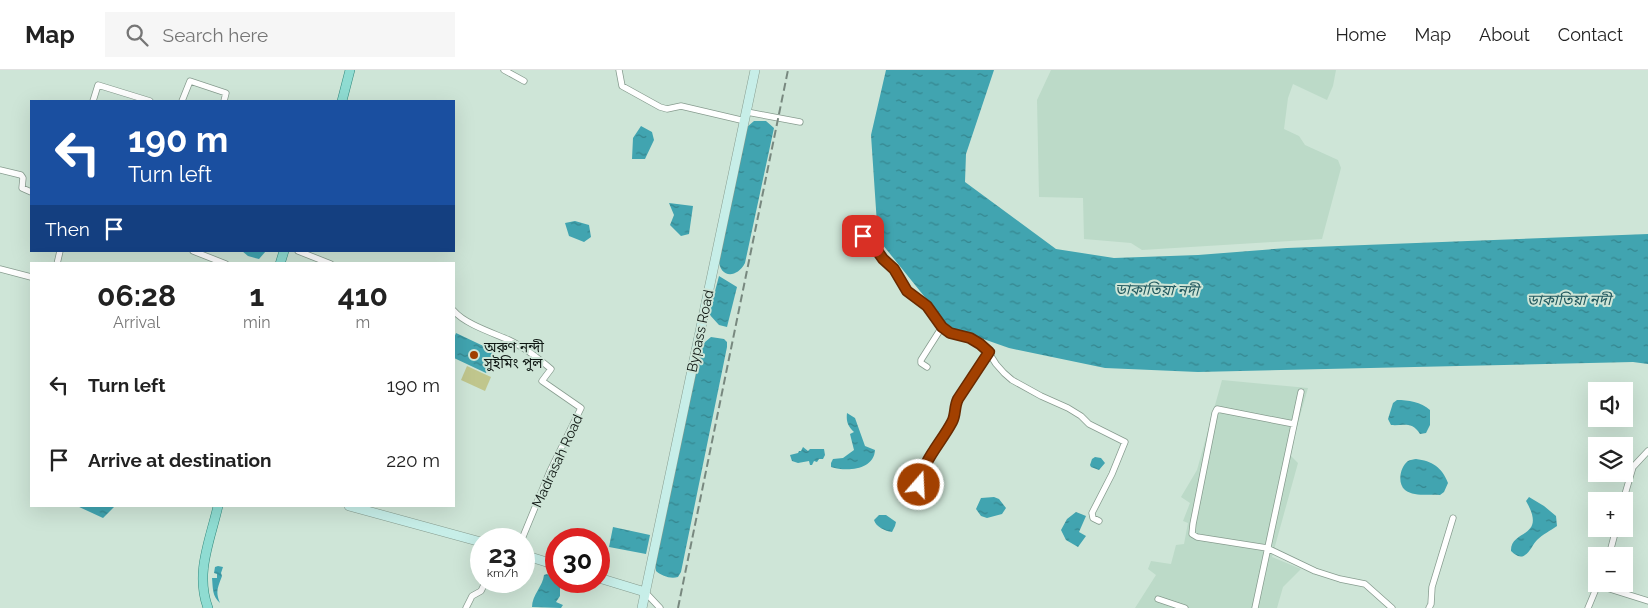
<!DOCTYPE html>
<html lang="en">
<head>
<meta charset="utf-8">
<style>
  body { margin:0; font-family:Raleway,"Noto Sans Bengali",sans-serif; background:#f6f6f6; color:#222; height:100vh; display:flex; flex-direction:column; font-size:19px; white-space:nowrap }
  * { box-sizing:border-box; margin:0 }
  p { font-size:16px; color:#767676 }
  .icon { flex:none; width:28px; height:28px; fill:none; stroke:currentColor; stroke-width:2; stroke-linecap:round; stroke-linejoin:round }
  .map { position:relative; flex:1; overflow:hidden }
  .drawer { position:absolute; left:30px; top:192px; width:425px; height:245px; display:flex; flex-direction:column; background:#fff; border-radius:0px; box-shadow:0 5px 20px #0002 }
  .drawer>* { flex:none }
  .hud { position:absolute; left:30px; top:30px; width:425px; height:152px; border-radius:0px; box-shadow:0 5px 20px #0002; background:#1a4fa0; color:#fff; overflow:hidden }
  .tools { position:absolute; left:1588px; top:312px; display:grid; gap:10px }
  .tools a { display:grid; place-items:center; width:45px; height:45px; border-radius:0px; background:#fff; box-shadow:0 5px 20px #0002; font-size:25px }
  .speed { position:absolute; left:470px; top:458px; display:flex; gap:10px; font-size:25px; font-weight:700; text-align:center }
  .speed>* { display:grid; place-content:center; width:65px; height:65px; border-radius:50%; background:#fff; box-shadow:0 5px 20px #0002; line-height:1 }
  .speed small { font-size:12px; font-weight:400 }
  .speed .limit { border:8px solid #d22; background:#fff; color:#111 }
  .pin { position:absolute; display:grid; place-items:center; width:42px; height:42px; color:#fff; margin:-21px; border-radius:10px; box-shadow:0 2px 8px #0006 }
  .me { position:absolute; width:55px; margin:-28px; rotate:19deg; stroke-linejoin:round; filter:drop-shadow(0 0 4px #0008) }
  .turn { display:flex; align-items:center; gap:18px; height:105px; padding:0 15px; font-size:22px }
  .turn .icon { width:65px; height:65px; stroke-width:2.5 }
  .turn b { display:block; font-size:35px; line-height:42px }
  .then { display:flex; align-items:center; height:48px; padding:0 15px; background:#0003; gap:10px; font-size:19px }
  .eta { display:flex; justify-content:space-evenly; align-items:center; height:85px; text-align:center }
  .eta b { font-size:30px; font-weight:700; line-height:35px }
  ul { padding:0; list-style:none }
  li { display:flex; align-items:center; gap:15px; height:75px; padding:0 15px }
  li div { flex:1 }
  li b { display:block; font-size:19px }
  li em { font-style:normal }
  header { display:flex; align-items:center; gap:30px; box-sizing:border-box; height:70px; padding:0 25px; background:#fff; border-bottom:1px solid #e0e0e0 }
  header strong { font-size:24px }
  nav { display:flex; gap:28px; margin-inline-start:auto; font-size:18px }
  .search { width:350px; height:45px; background:#f6f6f6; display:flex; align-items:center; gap:12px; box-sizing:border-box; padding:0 18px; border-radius:0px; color:#767676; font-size:19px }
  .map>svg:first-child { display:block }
</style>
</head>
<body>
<header>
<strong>Map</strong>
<div class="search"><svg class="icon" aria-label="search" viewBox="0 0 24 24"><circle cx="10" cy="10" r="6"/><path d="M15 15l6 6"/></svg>Search here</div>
<nav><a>Home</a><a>Map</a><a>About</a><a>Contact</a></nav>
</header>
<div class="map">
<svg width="1648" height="538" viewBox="0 0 1648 538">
  <defs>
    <pattern id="water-ripples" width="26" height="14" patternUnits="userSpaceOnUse" patternTransform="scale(1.25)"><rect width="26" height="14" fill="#41a4b0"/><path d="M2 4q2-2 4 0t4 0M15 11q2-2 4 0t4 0" fill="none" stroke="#35858e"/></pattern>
  </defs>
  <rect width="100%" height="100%" fill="#cee5d7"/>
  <!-- built -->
  <path fill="#bcdac8" d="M1051,0h285l-3,16 -6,14 -34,-16 -5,14 -4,31 15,7 6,9 33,15 3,8 -19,71 -180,11 -11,-7 -47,-4 -1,-41 -44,-1 -2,-97z
    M1222,310l86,8 -19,66 9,9 -26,94 29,12 -18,18 -6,21h-142l21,-33 -8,-6 3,-8 20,3 5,-19 8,-1 4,-21 -5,-2 7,-18 -9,-6 16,-27z"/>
  <!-- green -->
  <path fill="#c0c68d" d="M467,296l24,11 -6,14 -24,-11z"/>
  <!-- water -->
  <path fill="url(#water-ripples)" d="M886,0h108l-28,84 -1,28 91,67 58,9 84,-3 89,-7 361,-14v130l-15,-2 -435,10 -93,-4 -96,-20 -60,-21 -71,-88 -7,-104z
    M754,51h12l8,7 -29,135c-9,17 -27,14 -26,-5l28,-131z
    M641,56l11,6 2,8 -9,19h-13l1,-21z
    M669,133l24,3 -4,28 -8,2 -11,-11 4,-10z
    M575,151l14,4 2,12 -7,5 -15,-6 -4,-13z
    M242,181h24l-7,8 -11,-3z
    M719,206l18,11 -10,40 -8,-2 -10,-11z
    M456,263l40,19 -10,21 -32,-15v-20z
    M711,267l13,2 3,3v5l-46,225 -3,5c-8,2 -16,-1 -22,-6l-1,-7 46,-216 4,-6z
    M1397,330c11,0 24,2 33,10v15l-4,8 -6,1c-8,-13 -17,-8 -29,-9l-3,-6 5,-16z
    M847,343l8,5 10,28 10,4c-1,20 -28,22 -44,17v-4l2,-4 10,-1 11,-8 -4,-16 4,-2c-6,-6 -8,-10 -7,-19z
    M803,377l5,4 2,-2h14l1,6 -2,4h-4l-2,3 -3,-1 -2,4h-2l-1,-4 -11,2 -6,-2 -2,-6 8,-2 1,-2h2z
    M1095,387l6,1 4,5 -6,7 -8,-3 -1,-2 2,-6z
    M1416,389c16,2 26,8 32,24l-4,9 -4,3c-10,-1 -26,2 -35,-5 -8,-7 -5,-23 3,-29 2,-1 6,-2 8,-2z
    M994,427l5,2 7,9 -4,6 -15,4 -6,-2 -5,-7 5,-11z
    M1529,427l15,9 12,10 1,10c-7,5 -14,8 -20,14 -4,4 -7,12 -12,15 -5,4 -11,-1 -14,-4 -1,-22 37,-12 15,-50z
    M77,436h38l-12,12z
    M1076,442l10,4 -7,16 7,4 -8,11 -12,-7 -5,-10 6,-11z
    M879,445h7l10,7 -1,4 -3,6c-7,-1 -16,-5 -18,-12z
    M613,457l37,8 -4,19 -37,-7z
    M218,496l5,1 -2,6 1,3c-4,11 -7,16 -2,27 -8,-7 -7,-15 -8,-25h5v-4l-3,-1 1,-6z
    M555,501h1v10h7l-3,5v10l-4,6 7,3 -2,3 -29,-1c0,-12 11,-21 12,-32l3,-1 3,2h3z"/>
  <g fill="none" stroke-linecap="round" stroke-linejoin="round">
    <defs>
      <path id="street" d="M504,0l20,11
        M619,0l3,16 38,21 7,2 14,-3 64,15
        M93,31l5,-16 52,16
        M182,31l8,-20 36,12 -2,8
        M747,42l53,10
        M0,100l21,5 2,3 -1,10 9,4
        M863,166l8,6 12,17 11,10 13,22 20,15 15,21 8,6 20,5 10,6 9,9 7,11 8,9 8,7 29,16 27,12 13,8 8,8 36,18 -13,32 -20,39 1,5 6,3
        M193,181l33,13
        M298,181l33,13
        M57,194l3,-13
        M0,199l31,8
        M454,241c11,13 39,22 55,29 15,7 29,18 42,29l-9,12 39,27 -31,63 -28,68
        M927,297l-6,-4v-3l21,-33
        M1294,354l-77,-15 -2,4 -22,111 -1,10 5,3 70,11 48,23 25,8 25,5 27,24
        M915,426l5,-19 7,-15 27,-43v-12l4,-8 31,-46
        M1623,431l10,-34 15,-16
        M1595,432h1
        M1609,486l7,-27
        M498,511l4,2 1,-2
        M1597,515l51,16
        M645,522l15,16
        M1158,529l27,9
        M466,538l6,-12 9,-5 5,-10
        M1255,538l46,-216
        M1429,538l2,-4 1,-17 21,-69
        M1588,538l10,-24"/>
      <path id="secondary" d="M349,436l132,36
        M524,485l32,10
        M599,508l46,14
        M642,538l113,-538"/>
      <path id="primary" d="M342,31l8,-31
        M280,194l4,-13
        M208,538c-13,-35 2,-67 10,-102"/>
    </defs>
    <!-- street casing -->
    <use href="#street" stroke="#879c8f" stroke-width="7"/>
    <!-- secondary casing -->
    <use href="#secondary" stroke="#879c8f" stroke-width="10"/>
    <!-- primary casing -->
    <use href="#primary" stroke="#32887c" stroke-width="10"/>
    <!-- street -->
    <use href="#street" stroke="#fff" stroke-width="5.5"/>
    <!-- secondary -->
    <use href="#secondary" stroke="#c7eee8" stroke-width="9"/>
    <!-- primary -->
    <use href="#primary" stroke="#8fdcd2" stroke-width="9"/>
    <!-- rail -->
    <path stroke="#78887f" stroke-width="2" stroke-dasharray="8 4" stroke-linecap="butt" d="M678,538l110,-538"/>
  </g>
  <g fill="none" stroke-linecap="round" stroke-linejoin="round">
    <defs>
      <path id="route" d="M863,166l8,6 12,17 11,10 13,22 20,15 15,21 8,6 20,5 10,6 9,8 -31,47c-4,8 -2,16 -6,23 -11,21 -29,38 -33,63"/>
    </defs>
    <!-- route casing -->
    <use href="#route" stroke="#692a00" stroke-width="12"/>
    <!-- route -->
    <use href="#route" stroke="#a24000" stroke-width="9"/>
  </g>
  <!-- markers -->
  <circle fill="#a24000" stroke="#cee5d7" stroke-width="2" cx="474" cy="285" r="5"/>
  <g text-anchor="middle" stroke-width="4" stroke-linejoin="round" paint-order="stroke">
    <!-- street labels -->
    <g font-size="14" fill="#0f1713" stroke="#cee5d7">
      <text transform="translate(700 261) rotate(-78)" y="5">Bypass Road</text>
      <text transform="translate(557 391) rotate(-65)" y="5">Madrasah Road</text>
    </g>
    <!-- poi labels -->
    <g font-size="14" fill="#0f1713" stroke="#cee5d7" text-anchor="start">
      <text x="484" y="282">অরুণ নন্দী<tspan x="484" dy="16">সুইমিং পুল</tspan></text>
    </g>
    <!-- water labels -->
    <g font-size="15" font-style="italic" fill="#21595f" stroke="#cee5d7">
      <text transform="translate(1157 220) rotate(1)" y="5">ডাকাতিয়া নদী</text>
      <text x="1569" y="235">ডাকাতিয়া নদী</text>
    </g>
  </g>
</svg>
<div class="tools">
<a><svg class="icon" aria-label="sound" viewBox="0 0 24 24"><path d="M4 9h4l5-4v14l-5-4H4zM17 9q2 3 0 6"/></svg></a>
<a><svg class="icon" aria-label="layers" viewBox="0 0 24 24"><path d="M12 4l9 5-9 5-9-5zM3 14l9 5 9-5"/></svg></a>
<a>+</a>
<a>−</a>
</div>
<div class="speed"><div>23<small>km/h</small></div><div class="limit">30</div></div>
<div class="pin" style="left:863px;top:166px;background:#d93025"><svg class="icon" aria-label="arrive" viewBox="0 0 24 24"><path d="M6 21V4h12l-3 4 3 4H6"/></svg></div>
<svg class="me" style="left:919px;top:415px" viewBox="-20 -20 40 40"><circle r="17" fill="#a24000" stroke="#fff" stroke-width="3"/><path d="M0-11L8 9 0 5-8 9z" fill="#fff"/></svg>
<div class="hud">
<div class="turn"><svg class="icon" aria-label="left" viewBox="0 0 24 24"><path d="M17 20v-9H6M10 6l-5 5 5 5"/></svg><div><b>190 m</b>Turn left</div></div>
<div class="then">Then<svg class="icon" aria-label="arrive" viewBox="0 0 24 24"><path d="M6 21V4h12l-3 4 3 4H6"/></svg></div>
</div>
<section class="drawer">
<div class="eta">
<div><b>06:28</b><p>Arrival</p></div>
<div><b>1</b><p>min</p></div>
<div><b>410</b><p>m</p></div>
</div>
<ul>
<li><svg class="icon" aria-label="left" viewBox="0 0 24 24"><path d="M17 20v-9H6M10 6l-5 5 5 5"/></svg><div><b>Turn left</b></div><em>190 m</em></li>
<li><svg class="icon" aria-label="arrive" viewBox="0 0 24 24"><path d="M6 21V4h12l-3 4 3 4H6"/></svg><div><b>Arrive at destination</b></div><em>220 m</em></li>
</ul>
</section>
</div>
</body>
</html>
